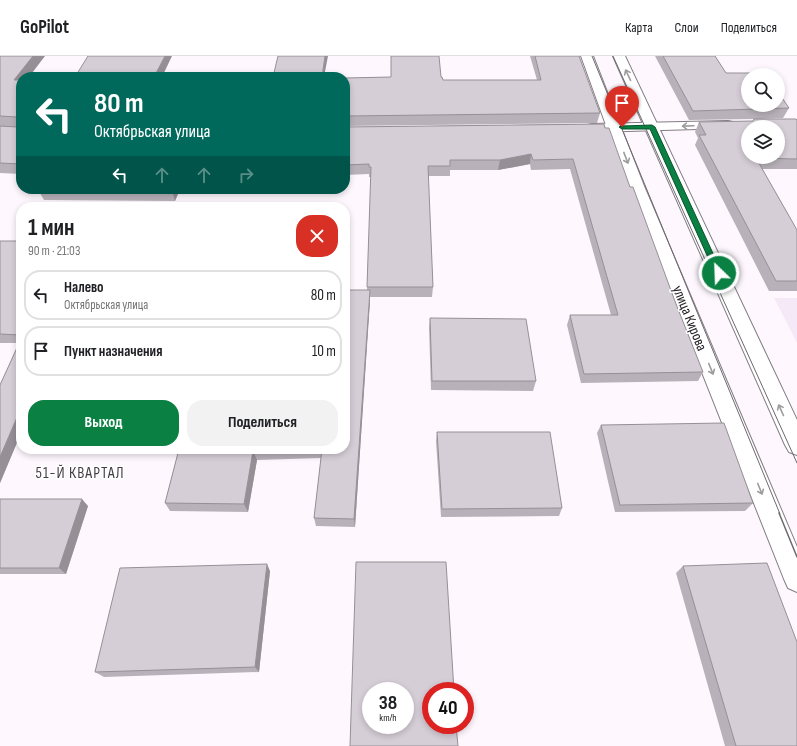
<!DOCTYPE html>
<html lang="ru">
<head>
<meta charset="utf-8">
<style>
  body { margin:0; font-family:"Sofia Sans Condensed",sans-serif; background:#f2f2f2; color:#202124; height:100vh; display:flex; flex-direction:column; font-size:15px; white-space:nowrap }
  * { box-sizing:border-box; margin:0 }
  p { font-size:13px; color:#757577 }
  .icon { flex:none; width:22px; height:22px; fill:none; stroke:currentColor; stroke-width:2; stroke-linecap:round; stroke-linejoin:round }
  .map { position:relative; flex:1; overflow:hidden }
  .details { position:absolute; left:16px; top:146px; width:334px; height:252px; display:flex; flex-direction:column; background:#fff; border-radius:16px; box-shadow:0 2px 6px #0003 }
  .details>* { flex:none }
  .hud { position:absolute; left:16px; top:16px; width:334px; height:122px; border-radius:16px; box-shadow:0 2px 6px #0003; background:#00695c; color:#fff; overflow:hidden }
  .fabs { position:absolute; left:741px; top:12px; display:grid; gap:8px }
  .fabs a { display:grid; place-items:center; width:44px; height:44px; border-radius:50%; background:#fff; box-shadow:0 2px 6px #0003; font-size:20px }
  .speed { position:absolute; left:362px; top:626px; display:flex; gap:8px; font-size:20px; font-weight:700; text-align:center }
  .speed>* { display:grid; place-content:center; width:52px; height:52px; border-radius:50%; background:#fff; box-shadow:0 2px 6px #0003; line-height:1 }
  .speed small { font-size:10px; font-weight:400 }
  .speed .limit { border:6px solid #d22; background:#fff; color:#111 }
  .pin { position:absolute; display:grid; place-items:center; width:34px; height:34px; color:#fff; margin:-41px -17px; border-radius:50% 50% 50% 0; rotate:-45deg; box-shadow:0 0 4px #0007 }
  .pin .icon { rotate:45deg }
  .me { position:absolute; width:44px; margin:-22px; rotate:336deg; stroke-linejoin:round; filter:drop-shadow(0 0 3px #0008) }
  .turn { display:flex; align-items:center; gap:14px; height:84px; padding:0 12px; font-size:18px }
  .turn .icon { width:52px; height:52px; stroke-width:2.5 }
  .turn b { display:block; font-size:28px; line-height:34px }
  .lanes { display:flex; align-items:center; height:38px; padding:0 12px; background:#0003; justify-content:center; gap:20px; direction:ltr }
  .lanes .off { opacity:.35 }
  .round { display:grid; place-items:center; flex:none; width:42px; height:42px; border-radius:16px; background:#f2f2f2 }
  .head { display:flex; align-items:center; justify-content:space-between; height:68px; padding:0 12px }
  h1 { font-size:24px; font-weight:700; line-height:30px }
  .cta { display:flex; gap:8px; margin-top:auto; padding:8px 12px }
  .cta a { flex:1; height:46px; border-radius:16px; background:#0b8043; color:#fff; font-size:16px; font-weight:700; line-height:46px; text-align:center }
  .cta a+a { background:#f2f2f2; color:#202124 }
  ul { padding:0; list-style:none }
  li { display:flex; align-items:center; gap:12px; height:50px; margin:0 8px 6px; padding:0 4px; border:2px solid #e0e0e0; border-radius:16px }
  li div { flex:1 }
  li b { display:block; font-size:15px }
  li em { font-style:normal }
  header { display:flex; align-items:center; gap:24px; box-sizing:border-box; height:56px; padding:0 20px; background:#fff; border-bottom:1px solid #e0e0e0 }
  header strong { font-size:19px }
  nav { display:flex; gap:22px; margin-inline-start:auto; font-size:14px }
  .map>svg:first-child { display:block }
</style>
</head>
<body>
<header>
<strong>GoPilot</strong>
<nav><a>Карта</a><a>Слои</a><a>Поделиться</a></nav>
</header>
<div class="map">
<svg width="797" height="690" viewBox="0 0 797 690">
  <rect width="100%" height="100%" fill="#fef8fe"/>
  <!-- built -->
  <path fill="#f6e9f7" d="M774,242h23v45z"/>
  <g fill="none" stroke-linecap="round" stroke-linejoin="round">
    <defs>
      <path id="minor" d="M728,65l5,1 2,3 -2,3 -141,4 -5,-1 -2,-3 2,-3 5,-1z"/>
      <path id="tertiary" d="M581,0h12l51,130 153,361v45l-9,-4 -4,-9 -156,-393z
        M613,0h12l172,364v35l-8,-3 -4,-7z"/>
    </defs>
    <!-- minor casing -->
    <use href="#minor" stroke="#847d85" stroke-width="2"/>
    <!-- tertiary casing -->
    <use href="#tertiary" stroke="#847d85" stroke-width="2"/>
    <!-- minor -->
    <use href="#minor" fill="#fff" fill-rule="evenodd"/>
    <!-- tertiary -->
    <use href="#tertiary" fill="#fff" fill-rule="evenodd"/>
    <!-- tram-far1 -->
    <path stroke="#6d696e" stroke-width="1" d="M592,0l188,458
      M613,0l184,407"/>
    <!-- tram -->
    <path stroke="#6d696e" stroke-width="1.5" d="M779,457l18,44"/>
  </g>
  <!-- wall -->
  <path fill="#b8b1b9" d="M0,0h45l-24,21v97l-21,-1v-47l17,1 -17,-1z
    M530,0h49l21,57 -3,10 -252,3v-48l96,-1 2,3h94z
    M655,0h60l11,17 63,35 -6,10 -25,1 39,1v49h-35l35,61v61h-28l-74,-146 3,-7 -3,-6 4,-10 54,-1 1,-2 -65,1z
    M604,68l26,63 73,185 -5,9 -117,2 -14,-58 3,-10h41l-41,-146 -39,1 -1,-6 -32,6h-48v6h-22l5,111 -1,10h-62l-15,230 -39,-1 -2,-8 7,-60 -64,2 -9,52 -78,-1 -5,-8 14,-54h166l22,-159 4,-113h-2v-3l-24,1v-48z
    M180,133l-5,12 -131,-1 -6,-10z
    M0,185h21v192l-21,50v-98l19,-42h-19z
    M430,262l106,63 -3,10 -102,-1 -2,-62z
    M601,369l152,78 -8,8 -130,1 -18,-79z
    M437,376l125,76 -3,8 -118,1 -5,-76z
    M0,443l88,7 -22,68h-66z
    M683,510l114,180h-72l-49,-173z
    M270,515l-11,101 -155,5 -9,-5z"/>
  <!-- shaded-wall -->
  <path fill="#969096" d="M33,0h12l-16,21h-8v11l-7,-8z
    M165,0h7l-10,21h-8z
    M325,0h3l-4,21h-2z
    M531,98l-1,10 -32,6 2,-10z
    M172,133h8l-5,12 -3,-11z
    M370,234v11l-15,226 -1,-8z
    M21,352v25l-21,50v-26z
    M253,395l4,9 -9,52 -4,-8z
    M82,443l6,7 -22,68 -7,-6z
    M267,508l3,7 -11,101 -4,-5z"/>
  <!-- building -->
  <path fill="#d6ced7" stroke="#969096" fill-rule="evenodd" d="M0,0h33l-19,24h7v84l-21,-1v-37l17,1v-10l-17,-1z
    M88,0h77l-11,21h-79z
    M278,0h47l-3,21h-49z
    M391,0h48l2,21h1l1,3h98l-6,-24h44l21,57 -255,3v-38l46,-1z
    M663,0h52l11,17h39l1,2h-18v30h30v-13l11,16 -96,3z
    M754,63h42l1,1v39l-41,-1 41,72v51h-21l-77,-146h7l-7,-13 54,-1zM748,71h30v30h-30z
    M604,68l1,4h4l21,59h3l43,117 27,68 -119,2 -14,-59h48l-45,-156 -40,1 -2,-6 -31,6h-50v6h-22l5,121h-66l4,-120h-2v-3l-24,1v-38z
    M39,133h133v1h-134z
    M0,185h21v94l-21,-1z
    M345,234h25l-16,229 -40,-1 8,-69 -69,2 -9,53 -79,-1 14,-54h166z
    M430,262l96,1 10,62h-104z
    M21,283v69l-21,49v-72z
    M724,367l29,80 -133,2 -19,-80z
    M437,376h113l12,76 -120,1z
    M0,443h82l-23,69h-59z
    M356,506h90l8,129h-23v34h25l2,21h-108zM371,635h34v34h-34z
    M767,507l30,79v104h-61l-53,-180z
    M267,508l-12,103 -160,5 25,-104z"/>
  <!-- one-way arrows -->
  <defs><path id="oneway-shaft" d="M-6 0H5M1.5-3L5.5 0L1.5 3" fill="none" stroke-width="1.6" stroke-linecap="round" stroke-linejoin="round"/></defs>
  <g stroke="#9e9c9e">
    <use href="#oneway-shaft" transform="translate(628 19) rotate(-115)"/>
    <use href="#oneway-shaft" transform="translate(688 70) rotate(178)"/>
    <use href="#oneway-shaft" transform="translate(626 102) rotate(69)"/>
    <use href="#oneway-shaft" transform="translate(711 313) rotate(68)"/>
    <use href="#oneway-shaft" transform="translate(781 354) rotate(-114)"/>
    <use href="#oneway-shaft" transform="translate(760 433) rotate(68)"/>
  </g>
  <!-- route -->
  <path fill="#0b8043" stroke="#07532c" d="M652,69l3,2 67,146 -1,2 -2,1 -4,-3 -65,-144h-28l-3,-2 3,-1z"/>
  <g text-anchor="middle" stroke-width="3" stroke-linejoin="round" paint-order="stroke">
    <!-- street labels -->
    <g font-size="15" fill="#272428" stroke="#fff">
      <text transform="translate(690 262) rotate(68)" y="5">улица Кирова</text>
    </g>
    <!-- neighbourhood labels -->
    <g font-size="16" letter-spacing="1" fill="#433d43" stroke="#fff">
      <text x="80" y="422">51-Й КВАРТАЛ</text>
    </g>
  </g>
</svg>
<div class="fabs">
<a><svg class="icon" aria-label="search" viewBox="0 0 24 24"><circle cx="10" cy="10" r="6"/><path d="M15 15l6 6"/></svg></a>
<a><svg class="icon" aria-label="layers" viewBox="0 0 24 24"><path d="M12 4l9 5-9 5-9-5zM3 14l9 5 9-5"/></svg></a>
</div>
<div class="speed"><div>38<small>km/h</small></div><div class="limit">40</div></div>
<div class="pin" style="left:622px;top:71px;background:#d93025"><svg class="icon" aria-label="arrive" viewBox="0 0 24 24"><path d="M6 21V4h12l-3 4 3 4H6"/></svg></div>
<svg class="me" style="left:719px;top:217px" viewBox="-20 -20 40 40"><circle r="17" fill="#0b8043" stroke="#fff" stroke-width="3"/><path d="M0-11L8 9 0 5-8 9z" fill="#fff"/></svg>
<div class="hud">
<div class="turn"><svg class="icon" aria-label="left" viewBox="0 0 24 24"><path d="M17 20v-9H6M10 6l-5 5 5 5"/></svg><div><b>80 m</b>Октябрьская улица</div></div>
<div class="lanes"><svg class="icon" aria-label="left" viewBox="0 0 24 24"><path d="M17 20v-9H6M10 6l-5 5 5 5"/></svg><svg class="icon off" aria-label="ahead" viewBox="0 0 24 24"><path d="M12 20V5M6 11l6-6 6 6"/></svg><svg class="icon off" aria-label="ahead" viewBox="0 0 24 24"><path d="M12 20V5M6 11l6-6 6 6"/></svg><svg class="icon off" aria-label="right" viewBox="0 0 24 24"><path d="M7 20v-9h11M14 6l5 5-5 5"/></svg></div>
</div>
<section class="details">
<div class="head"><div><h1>1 мин</h1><p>90 m · 21:03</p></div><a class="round" style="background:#d93025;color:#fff"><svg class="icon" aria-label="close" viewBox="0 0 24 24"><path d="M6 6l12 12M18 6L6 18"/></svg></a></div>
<ul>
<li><svg class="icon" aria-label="left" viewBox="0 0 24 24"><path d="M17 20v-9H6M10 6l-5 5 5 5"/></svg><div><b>Налево</b><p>Октябрьская улица</p></div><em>80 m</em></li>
<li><svg class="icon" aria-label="arrive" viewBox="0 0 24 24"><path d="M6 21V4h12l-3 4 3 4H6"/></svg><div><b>Пункт назначения</b></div><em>10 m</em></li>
</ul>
<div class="cta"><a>Выход</a><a>Поделиться</a></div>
</section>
</div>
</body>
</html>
